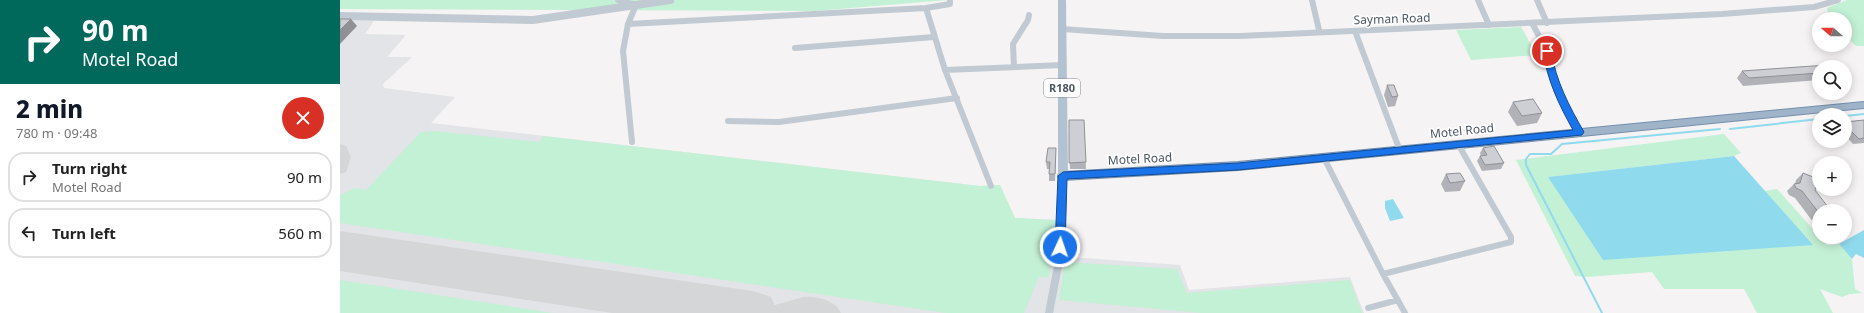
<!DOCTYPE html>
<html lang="en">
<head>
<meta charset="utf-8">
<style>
  body { margin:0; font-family:"Noto Sans",sans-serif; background:#f2f2f2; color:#222; height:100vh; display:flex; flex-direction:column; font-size:15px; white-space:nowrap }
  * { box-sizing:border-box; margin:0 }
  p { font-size:13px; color:#767676 }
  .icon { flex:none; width:22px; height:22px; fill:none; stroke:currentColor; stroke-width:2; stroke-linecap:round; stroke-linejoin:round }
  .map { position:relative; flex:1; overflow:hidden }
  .panel { display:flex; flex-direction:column; background:#fff; width:340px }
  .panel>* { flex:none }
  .guide { background:#00695c; color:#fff; overflow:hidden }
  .needle { width:26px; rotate:290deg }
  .controls { position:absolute; left:1472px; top:12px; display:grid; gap:8px }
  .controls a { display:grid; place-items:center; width:40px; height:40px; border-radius:50%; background:#fff; box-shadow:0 2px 10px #0003; font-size:20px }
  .pin { position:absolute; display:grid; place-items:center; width:34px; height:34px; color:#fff; margin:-17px; border:2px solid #fff; border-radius:50%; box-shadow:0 1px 4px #0007 }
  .me { position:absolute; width:44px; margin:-22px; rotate:3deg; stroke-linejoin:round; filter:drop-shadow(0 0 3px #0008) }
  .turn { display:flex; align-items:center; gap:14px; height:84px; padding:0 16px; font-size:18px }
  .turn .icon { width:52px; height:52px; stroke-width:2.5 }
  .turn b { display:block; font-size:28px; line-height:34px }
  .round { display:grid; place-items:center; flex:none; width:42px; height:42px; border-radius:21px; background:#f2f2f2 }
  .head { display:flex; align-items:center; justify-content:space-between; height:68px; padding:0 16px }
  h1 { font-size:24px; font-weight:800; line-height:30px; color:#111827 }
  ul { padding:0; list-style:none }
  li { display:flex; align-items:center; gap:12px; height:50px; margin:0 8px 6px; padding:0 8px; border:2px solid #e0e0e0; border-radius:16px }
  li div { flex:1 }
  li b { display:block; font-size:15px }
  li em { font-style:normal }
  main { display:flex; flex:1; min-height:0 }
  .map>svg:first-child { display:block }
</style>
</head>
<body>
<main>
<section class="panel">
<div class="guide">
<div class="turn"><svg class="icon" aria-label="right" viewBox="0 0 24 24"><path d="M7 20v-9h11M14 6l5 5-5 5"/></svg><div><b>90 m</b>Motel Road</div></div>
</div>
<div class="head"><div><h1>2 min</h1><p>780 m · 09:48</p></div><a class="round" style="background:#d93025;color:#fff"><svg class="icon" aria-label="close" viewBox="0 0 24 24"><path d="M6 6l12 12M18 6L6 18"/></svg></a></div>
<ul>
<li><svg class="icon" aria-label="right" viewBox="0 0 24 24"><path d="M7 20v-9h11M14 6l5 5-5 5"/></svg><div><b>Turn right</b><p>Motel Road</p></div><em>90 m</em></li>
<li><svg class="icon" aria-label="left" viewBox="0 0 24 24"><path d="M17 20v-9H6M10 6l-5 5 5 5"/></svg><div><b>Turn left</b></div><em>560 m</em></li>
</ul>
</section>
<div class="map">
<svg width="1524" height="313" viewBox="0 0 1524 313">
  <rect width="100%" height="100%" fill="#f5f3f3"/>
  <!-- airport -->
  <path fill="#e2e4e7" d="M0,20l34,1 -9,13 41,1 -19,22h25l-29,27 1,4 71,9 -24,26 549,63 20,-1 15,33 41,2 -3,25 17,3v9l110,8 9,25 161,-13 14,36h-1024z"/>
  <!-- green -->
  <path fill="#c3f1d5" d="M0,0h608l-133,11 -475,-2z
    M1507,0h17v46h-8l-11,-11v-16l-16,-1 -2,-10z
    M1181,27l16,28 -66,5 -15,-30z
    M95,131l104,11 4,-6 437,50 20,-1 15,33 41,2 -7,57h-10l-15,36h-78l-606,-90v-28l15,-7 11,2 55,-58z
    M1384,134l17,19 -7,3 -185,21 263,68 -47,-54 12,-2 50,56 12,-1 13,15 3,30 7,4 -12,1 -8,3 -22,-8 13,24h-76l-13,-24h-80l-12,-17 -66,5 -11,-1 -59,-116z
    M725,262l112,7 10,24 163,-13 12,33h-160l-143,-13z
    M0,280l213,33h-213z"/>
  <!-- water -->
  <path fill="#90daee" d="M1394,156l79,89 -210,15 -55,-83z
    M1053,199l11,19 -14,3 -5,-13v-7z
    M1524,230v28l-8,-4 -4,5 -13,-15z"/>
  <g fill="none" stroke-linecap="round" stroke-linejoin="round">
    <!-- stream -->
    <path stroke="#90daee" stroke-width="2" d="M1505,116l19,-2
      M1390,129l89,-10
      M1262,313l-76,-148v-6l4,-5h21l11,-10 158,-15"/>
    <!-- taxiway -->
    <path fill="#d5d6d8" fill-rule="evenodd" d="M0,144l6,2 5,11 -5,15 -6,2z
      M289,286c15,5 32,11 39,27h-24l-9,-8 -13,-5 -3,-6 3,-6z
      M463,297c14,-1 32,3 38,16h-76l3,-6z"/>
    <!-- runway -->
    <path fill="#d5d6d8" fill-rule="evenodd" d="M0,231l413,60 18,6 7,16h-166l-272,-42z"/>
    <defs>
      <path id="trunk" d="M1524,102v6l-626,62 -175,10 -4,-1 -1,-3 1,-3 4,-1 175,-10z"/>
    </defs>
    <!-- trunk casing -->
    <use href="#trunk" stroke="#7690ad" stroke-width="2"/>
    <!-- minor -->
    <path stroke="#c1cad2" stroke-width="6" d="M278,0l18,5 -8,19 298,-16 24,-4v-4
      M972,0l7,30
      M1138,0l11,25
      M1197,0l10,23
      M586,8l19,62 46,116
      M1192,23l15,28 3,17 12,34 17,30
      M288,24l-5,27 9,91
      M722,29l101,7h77l482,-22 92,-7 24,-7
      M1015,31l45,120
      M455,48l139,-11
      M674,67l-1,-23 15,-24 1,-5
      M605,70l117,-5
      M388,121l51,1 178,-24
      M984,158l59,116 128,-32v-5l-53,-93
      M1043,274l22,39
      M1028,308l30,-8"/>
    <!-- tertiary -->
    <path stroke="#c1cad2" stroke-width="8" d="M0,16l193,4 137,-20
      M709,313l10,-52 4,-85"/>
    <!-- primary -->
    <path fill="#b3c2d1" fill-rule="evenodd" d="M718,0h8l2,176 -1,3h-8l-1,-3z"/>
    <!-- trunk -->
    <use href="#trunk" fill="#9fb4c9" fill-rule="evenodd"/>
  </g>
  <!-- wall -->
  <path fill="#b0b2b7" d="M1479,67v13l-76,6 -6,-8 5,-7z
    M1047,85l11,11 -3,10 -7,1 -4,-12z
    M1173,102l29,11 -5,10 -20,3 -9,-14z
    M729,120h15l2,49h-16z
    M1524,120v23l-11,1 -8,-9v-13z
    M1143,148l21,15 -3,6 -19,2 -5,-10 3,-5h1l-1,-3z
    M716,155l-1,26h-6v-12h-2l-1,-7z
    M1463,173l12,17 4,21v16h-2l-22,-29 -6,-3 -2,-4 7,-7h1l1,-4z
    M1106,174l19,7 -5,10 -15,1 -4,-8z"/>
  <!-- shaded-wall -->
  <path fill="#909195" d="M11,19l6,7 -17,18v-14z"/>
  <!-- building -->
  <path fill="#cdcfd5" stroke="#909195" d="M0,19h11l-11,11z
    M1501,64l3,3h-25v6l-70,5 -7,-7z
    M1047,85h7l4,11 -6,1z
    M1193,99l9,14 -20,3 -9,-14z
    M729,120h15l2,42 -17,1z
    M1524,120v18l-5,1 -14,-14v-3z
    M1154,146l10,17 -19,2 -5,-9 7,-1 -4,-7z
    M708,148h8l-1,26h-6l1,-12h-4z
    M1120,173l5,8 -15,2 -4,-9z
    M1463,173l15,6 -3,11 16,21h-12v2l-17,-22 -6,-3 -2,-4 6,-1z"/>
  <!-- route -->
  <path fill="#1a73e8" stroke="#114b97" d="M1204,49h3l4,2c5,30 18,55 33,81l-2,3 -344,35 -171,9 -2,68 -2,3h-7l-1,-3 3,-71 5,-4 175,-9 335,-33c-14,-25 -26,-50 -30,-79z"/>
  <g text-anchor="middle" stroke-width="3.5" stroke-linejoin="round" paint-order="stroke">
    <!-- shield labels -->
    <rect fill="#fff" stroke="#808990" stroke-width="1" x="704" y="79" width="36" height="18" rx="3"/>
    <g font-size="11" font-weight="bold" fill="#4a5661">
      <text x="722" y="92">R180</text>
    </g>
    <!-- street labels -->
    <g font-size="12" fill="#4a5661" stroke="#fff">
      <text transform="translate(1052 19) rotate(-2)" y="4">Sayman Road</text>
      <text transform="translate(1122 131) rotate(-6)" y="4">Motel Road</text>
      <text transform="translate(800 159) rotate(-3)" y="4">Motel Road</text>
    </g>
  </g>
</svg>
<div class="controls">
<a><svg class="needle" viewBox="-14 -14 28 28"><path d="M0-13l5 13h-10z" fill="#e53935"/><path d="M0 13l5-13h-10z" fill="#767676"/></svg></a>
<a><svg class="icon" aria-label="search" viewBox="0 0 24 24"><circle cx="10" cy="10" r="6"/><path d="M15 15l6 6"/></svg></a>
<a><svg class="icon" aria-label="layers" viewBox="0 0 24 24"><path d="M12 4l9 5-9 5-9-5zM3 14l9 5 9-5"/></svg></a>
<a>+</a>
<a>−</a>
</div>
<div class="pin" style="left:1207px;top:51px;background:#d93025"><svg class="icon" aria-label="arrive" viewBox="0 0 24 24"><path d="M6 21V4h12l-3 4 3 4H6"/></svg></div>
<svg class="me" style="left:720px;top:247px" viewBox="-20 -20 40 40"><circle r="17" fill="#1a73e8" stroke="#fff" stroke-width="3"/><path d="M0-11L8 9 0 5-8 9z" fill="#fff"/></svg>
</div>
</main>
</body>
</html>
